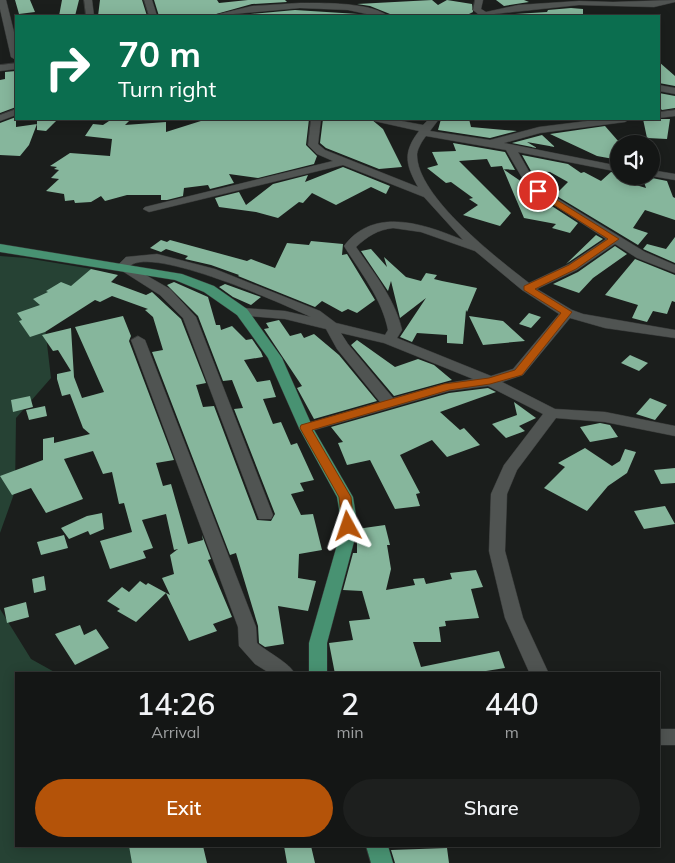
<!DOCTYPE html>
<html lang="en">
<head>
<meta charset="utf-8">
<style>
  body { margin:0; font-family:Mulish,sans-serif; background:#1d1f1e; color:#f1f3f6; height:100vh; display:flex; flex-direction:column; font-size:19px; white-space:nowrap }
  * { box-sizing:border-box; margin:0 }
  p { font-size:16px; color:#9d9fa0 }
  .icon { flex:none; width:28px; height:28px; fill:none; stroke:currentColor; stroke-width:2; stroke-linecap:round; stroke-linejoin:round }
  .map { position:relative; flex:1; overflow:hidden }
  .sheet { position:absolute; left:15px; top:672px; width:645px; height:175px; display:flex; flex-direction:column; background:#141615; border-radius:0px; box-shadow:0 2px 12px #0003,0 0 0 1px #333534 }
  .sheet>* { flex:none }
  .hud { position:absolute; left:15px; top:15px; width:645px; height:105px; border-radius:0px; box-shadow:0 2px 12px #0003,0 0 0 1px #333534; background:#0b6e4f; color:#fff; overflow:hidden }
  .buttons { position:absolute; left:610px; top:135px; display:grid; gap:10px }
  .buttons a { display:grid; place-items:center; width:50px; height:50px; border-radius:50%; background:#141615; box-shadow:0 2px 12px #0003,0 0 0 1px #333534; font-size:25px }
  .pin { position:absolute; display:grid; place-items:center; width:42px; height:42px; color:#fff; margin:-21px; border:2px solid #fff; border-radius:50%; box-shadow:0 1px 5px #0007 }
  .me { position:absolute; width:55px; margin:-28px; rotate:355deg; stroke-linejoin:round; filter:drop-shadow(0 0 4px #0008) }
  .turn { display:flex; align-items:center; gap:18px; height:105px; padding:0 20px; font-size:22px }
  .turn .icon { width:65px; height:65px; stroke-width:2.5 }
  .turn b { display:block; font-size:35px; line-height:42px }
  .eta { display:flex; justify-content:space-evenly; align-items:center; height:85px; text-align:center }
  .eta b { font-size:30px; font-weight:600; line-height:35px }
  .cta { display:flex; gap:10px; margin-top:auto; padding:10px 20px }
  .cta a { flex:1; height:58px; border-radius:30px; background:#b45309; color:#fff; font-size:20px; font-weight:600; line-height:58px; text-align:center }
  .cta a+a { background:#1d1f1e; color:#f1f3f6 }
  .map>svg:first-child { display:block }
</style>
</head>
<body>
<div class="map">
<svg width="675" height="863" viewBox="0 0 675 863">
  <rect width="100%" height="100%" fill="#1b1e1c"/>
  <!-- green -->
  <path fill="#264234" d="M0,256l26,2 66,11 -49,41 8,68 -35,40 -1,73 -15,42z
    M0,609l31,50 27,15h-42v172h119l3,17h-138z"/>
  <!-- building -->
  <path fill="#86b69c" d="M15,0h15l5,12 -16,2z
    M62,0h17l-4,16h-16z
    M100,0h42l5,16h-49z
    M154,0h63l2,3 29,-3h37l2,2 -35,2 -43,12h-50z
    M432,0l6,5 9,-5 25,4 1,8 -8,4h-70l-25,-10 -13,-2z
    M496,0h28l5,2 -25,4z
    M571,8l12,1v7h-50l-18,-2 32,-2 1,-2z
    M295,10l63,4 -1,2h-128z
    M659,62l16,14v10l-16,-3z
    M16,71v36l-16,6v-33l5,-1v-7z
    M659,93l16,3v12l-13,2 -3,-3z
    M16,117v10l21,-3 -8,21 -9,11 -20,-1v-32z
    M37,119h21l-12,12 -9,-1z
    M112,119h19l-6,6 41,-3v10l38,-12 -2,-1h107l-3,26 11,11 -3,8 -56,14 -29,-4 5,9 -24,6 -2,-4 -24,3 -1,8 -16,4h-6v-5h-34l-22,6 -4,-5 -10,6 -16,1 -1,-3 -9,1 -1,-7 -18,-3 13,-12 -8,-1 8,-8 -5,-1 3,-2 -7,-1 20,-13 40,3 2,-17 -27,-3 8,-12 10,1z
    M323,119h48l12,10 19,38 -23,2 -53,-21 -6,-5z
    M441,119h28l2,8 46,4 -27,7 -52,-8z
    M643,119h27l-3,20 -20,-1z
    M605,126l14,16v18l-22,-4 -47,-22z
    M542,135l13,12 -28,-5 10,6 -25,-5z
    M453,143l52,9 10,18 -12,-1 19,13 5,8 51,33 -8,10 -18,-5 4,-4 -32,-6 -22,-52 -11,1 -4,-8 -28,2 52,52 -11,13 -37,-11 15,-10 -9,-6 4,-1 -22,-16 -5,1 -19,-15 11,-3 -6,-13 24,-1z
    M522,155l46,9 13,9 3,-1 17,9 10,-9 8,2v6l27,8 -4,-12 25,5 6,16 2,1v22l-30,-10 -12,18 15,5 -10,12 -83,-50 13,-13 -18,-10 -19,-1z
    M343,167l47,19 -4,8 -15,-7 -35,18 -24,-12 -9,10 -4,-1 -21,16 -22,-6 -37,-5 -4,-9 24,-6 7,13 27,-21 35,-9 -3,7z
    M596,235l7,4 -37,25z
    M675,237v26l-32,-14 4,-5 19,5z
    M161,240l6,2 3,-2 77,21 4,-2 24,9 12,-25 22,2 2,-4 32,3 -1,11 5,-1 28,46 -18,13 -9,-4 -6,3 -20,-11 -7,6 -77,-31 1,-1 -28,-10 -26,-6 3,-3 -22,-7 -5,3 -11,-4z
    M615,246l12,8 -34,24 -14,15 -26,-9 25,-12z
    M371,249l16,18 -3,-10 22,20 15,4 5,-8 11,2 -3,4 8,2 35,7 -10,24 -1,-2 -3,34 -16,-1v-8l-30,-2 -5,9 -12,-5 26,-39 -26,20 -9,-37 -3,10 -27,-40z
    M635,259l40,16v27l-3,-1 -5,13 -14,-3 -6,11 -15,-4 6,-13 -33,-10z
    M91,269l27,6 -7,7 35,13 6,-3 29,27 25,64 -10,2 7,22 11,-1 43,114 14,1 4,-7 -41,-105 9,-1 -11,-28 -9,1 -25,-65 -31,-31 7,-3 34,15 8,28h4l1,5 11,-4 14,14 6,-1 9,13 2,5 -19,3 13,22 13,-2 6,17 -13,2 10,25 8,-2 10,23 6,-2 17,37 -14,3 4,8 -13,3 10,21 12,-1 9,36 -23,4 -1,24 18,3 -8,30 -30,-5 6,38 -19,3 -6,-4 -1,-17 -22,-73 -6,2 -78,-203 11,-2 -10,-33 -8,-7 3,-1 -36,-13 -12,6 -5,-2 -50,32 -15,5 -11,-16 3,-1 -5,-7 23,-8 -7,-6 15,-7 -2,-1 15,-9 10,4z
    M225,284l22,8 14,5 -10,8 -18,-8 -14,-10z
    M529,313l12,4 -10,11 -12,-4z
    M123,316l8,20 -2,5 45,119 -18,3 7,23 8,-2 17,60 15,-4 -1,-5 9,24 -3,1 24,57 -19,7 4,7 -28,10 -23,-48 -30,29 -19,-11 3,-2 -13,-8 15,-14 7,5 11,-11 6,4 2,-2 22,12 -8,-17 12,-4 -4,-19 8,-6 -4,1 -8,-36 -24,6 11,28 -10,3 3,7 -36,11 -10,-28 32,-9 -8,-29 -5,1 -7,-32 -9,2 -10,-23 -29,8 19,40 -37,14 -15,-25 -19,7 -12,-19 43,-16v-21l11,-2v6l36,-9 -7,-6 -13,-34 -8,2 -5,-17v-5l14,-3 -13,-21 -5,1 -11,-16 29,-7 3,49 8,21 22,-6 -29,-65z
    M469,316l34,5 22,20 -42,4z
    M279,320l11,16 11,-3 3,5 10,-4 25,21 38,46 -63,18 -17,-31 5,-2 -38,-57 5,-1 -3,-5z
    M357,340l38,27 23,-8 16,6 18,15 -58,16 -43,-51z
    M630,355l18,8 -9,8 -18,-8z
    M488,388l8,4 -56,20 20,18 4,-2 16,17 -33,12 -15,-17 -32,15 20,38 -4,1 4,12 -25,3 -25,-49 -23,5 -9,-22 5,-1 -12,-15 118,-34z
    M30,396l3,11 -20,5 -2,-12z
    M650,398l17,7 -12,15 -19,-6z
    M514,402l22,16 -17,8 6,5 -19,7 -14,-14 25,-9z
    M45,406l2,10 -18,4 -3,-10z
    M600,423l10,2 8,12 -28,5 -10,-15z
    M585,448l27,18 8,-5 5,-12 11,3 -9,21 -19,13 -21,25 -43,-23 21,-21 -7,-4z
    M675,468v15l-14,1 -7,-14z
    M665,506l10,18 -31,5 -10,-18z
    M102,513l2,16 -14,6 -2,-4 -19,8 -8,-11 26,-12z
    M385,525l5,20h-3l4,24 -5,21 29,-5 -2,-6 11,-1 2,6 26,-5 -2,-6 26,-3 7,17 -12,2 8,29 -34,3 1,5 -7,1 2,15h-28l8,25 78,-16 6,17 -38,6h-132l-6,-31 24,-3 -4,-19 21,-2 -8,-28 -19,-1 10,-37h4v-24z
    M64,535l4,13 -27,7 -4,-13z
    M44,576l2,14 -12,3 -2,-14z
    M26,602l3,15 -22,6 -3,-15z
    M80,625l4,10 12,-6 13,19 -34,17 -20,-31z
    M129,846h74l4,17h-75z
    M284,846h27l4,17h-28z
    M447,848l2,15h-54l-4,-13z"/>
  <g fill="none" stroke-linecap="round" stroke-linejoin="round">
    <defs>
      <path id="minor" d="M0,0h6l10,40v20l-5,-3 -11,-48z
        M84,0h8l2,16h-8z
        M144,0h8l5,16h-8z
        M475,0h8l-2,9 5,3 32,-7 61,-4 34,1 62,-2v2l-21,5 -75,-2 -103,11 2,-2 -5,-4z
        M300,3c23,0 70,-1 88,13h-12l-28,-6 -48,-2 -89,8 41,-10z
        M16,63v6l-16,2v-6z
        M659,85l16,3v6l-16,-3z
        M16,109v6l-16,6v-6z
        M675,110v6l-16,2v-6z
        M311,119h10l-3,25 7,6 93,37c-13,-23 -15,-35 1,-56l-45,-10 -1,-2h18l32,6 6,-6h10l-9,12 60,9 49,-13 64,-8h27l-5,3 -85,11 -36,10 115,23v6l-101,-20 18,32 6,5 103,63 30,13v8l-38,-15 -22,-14 -38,26 -40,19 35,21 11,4 92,16v8l-70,-10 -35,-10 -47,57 -21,7 53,27 50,3 70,14v10l-70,-14 -49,-4 -39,52 -10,24 -2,57 18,67 26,56h-19l-25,-56 -16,-67 2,-57 13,-29 39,-51 -55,-28 -39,5 -138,40h-10l-2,-3 2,-3 79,-23 -43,-53 -11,-20 -41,-10 -48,-4 -2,-3 2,-3 5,-1 43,3 26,6c-28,-13 -158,-71 -181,-51l40,23 26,28 77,198 -2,4h-12l-76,-201 -23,-23 -44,-28 10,-10 31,-3 58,15 105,42 16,12 49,12 3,-5c-6,-31 -27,-57 -44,-84 30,-40 80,-22 119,-6l-39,-43 -81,-32 -194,47 -6,-3 2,-2 188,-46 -16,-7 -9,-9zM426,136l80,14 22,38 78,51 -37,25 -40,19c-31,-24 -113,-87 -112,-129 1,-6 5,-13 9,-18zM393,228l28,4 54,19 47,39 37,24 -46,55 -22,7 -94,-38 5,-8c-7,-31 -28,-57 -46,-83 12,-11 21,-17 37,-19zM341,333l43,10 89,36 -25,4 -55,15 -45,-54z
        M651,170l24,4v6l-24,-4z
        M138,336l7,4 111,287 1,16c10,9 33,20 38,31h-24l-16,-10 -16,-18 -1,-19 -107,-287z
        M659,729h16v16h-16z"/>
      <path id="major" d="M0,244l182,30 32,12 33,23 35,49 31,70 40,69 3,18 -1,23 -28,105v31h-18v-31l30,-105 1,-23 -3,-18 -38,-69 -31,-70 -31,-43 -33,-23 -29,-12 -175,-28z
        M366,846h22l5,17h-22z"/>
    </defs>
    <!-- minor casing -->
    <use href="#minor" stroke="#373938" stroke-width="1"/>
    <!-- major casing -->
    <use href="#major" stroke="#373938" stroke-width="1"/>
    <!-- minor -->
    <use href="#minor" fill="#505452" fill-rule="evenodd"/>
    <!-- major -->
    <use href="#major" fill="#489272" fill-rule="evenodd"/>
  </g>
  <!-- route -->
  <path fill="#b45309" stroke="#753606" d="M535,190h6l78,49 -43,30 -41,20 37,23 -50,63 -32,9 -41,6 -137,40 39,67 3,29 -6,5 -5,-2 -4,-32 -39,-69 1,-3 143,-41 45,-6 26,-8 46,-57 -37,-23v-4l45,-21 39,-26 -73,-46z"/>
</svg>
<div class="buttons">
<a><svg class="icon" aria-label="sound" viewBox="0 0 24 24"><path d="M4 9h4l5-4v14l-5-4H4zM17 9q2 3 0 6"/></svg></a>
</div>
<div class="pin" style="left:538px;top:191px;background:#d93025"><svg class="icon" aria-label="arrive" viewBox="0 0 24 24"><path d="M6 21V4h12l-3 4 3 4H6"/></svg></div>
<svg class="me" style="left:348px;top:526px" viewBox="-20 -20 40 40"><path d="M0-17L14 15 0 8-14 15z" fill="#b45309" stroke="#fff" stroke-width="4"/></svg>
<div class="hud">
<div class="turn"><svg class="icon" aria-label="right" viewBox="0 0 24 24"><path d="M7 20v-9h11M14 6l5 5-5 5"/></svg><div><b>70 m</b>Turn right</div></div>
</div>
<section class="sheet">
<div class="eta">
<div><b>14:26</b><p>Arrival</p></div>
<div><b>2</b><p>min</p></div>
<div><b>440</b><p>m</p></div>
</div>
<div class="cta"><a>Exit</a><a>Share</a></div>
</section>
</div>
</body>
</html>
